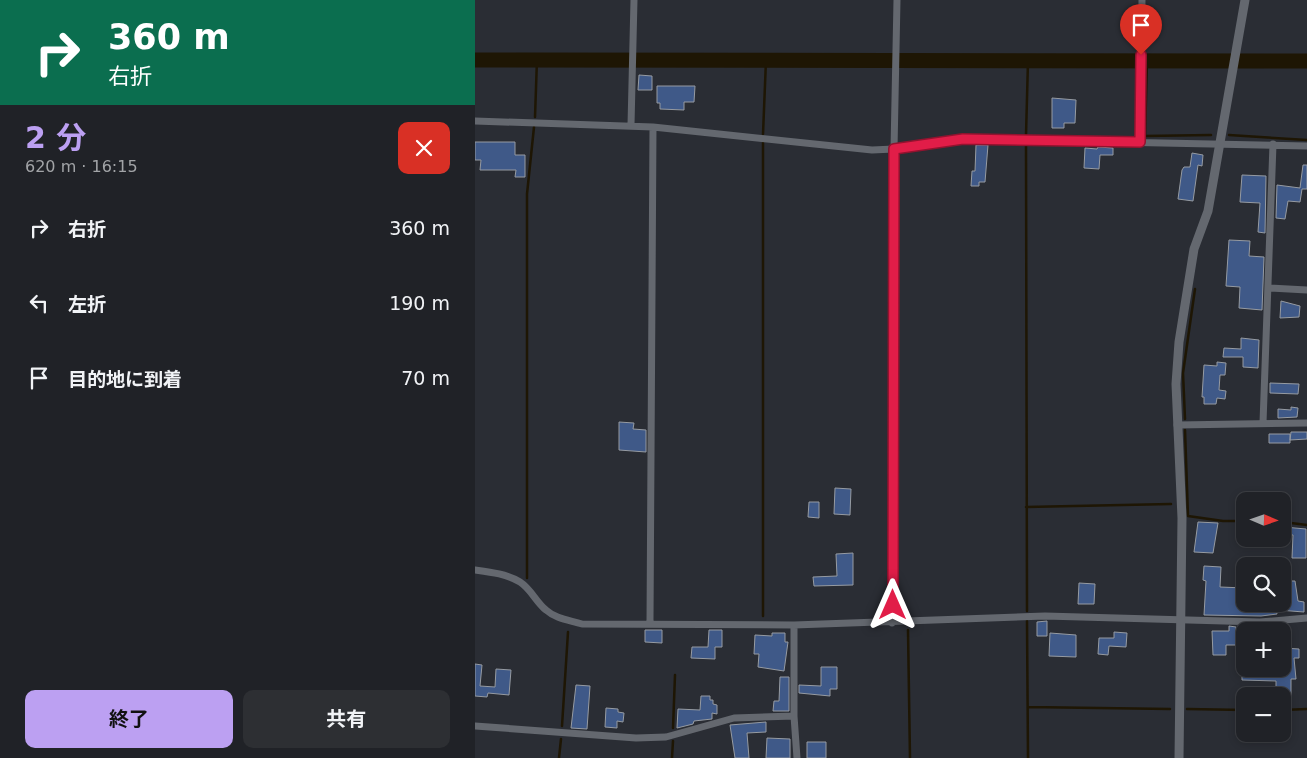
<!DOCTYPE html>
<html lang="ja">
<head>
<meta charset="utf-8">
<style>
  body { margin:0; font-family:"DejaVu Sans","Noto Sans JP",sans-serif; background:#2d2f33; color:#f1f3f6; height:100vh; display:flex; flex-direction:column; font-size:19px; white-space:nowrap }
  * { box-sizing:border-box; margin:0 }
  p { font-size:16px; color:#a2a4a7 }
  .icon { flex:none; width:28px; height:28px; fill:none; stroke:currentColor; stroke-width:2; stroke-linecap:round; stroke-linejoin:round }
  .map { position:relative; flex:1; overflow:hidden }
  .side { display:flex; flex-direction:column; background:#202227; width:475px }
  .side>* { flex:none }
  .hud { background:#0b6e4f; color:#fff; overflow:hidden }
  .needle { width:32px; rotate:92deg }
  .tools { position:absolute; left:761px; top:492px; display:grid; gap:10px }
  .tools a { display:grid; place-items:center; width:55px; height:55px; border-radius:10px; background:#202227; box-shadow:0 2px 8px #0003,0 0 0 1px #3d3f44; font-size:25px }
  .pin { position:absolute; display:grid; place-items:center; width:42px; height:42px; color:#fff; margin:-51px -21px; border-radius:50% 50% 50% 0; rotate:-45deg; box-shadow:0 0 5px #0007 }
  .pin .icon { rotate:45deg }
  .me { position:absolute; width:55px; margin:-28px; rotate:0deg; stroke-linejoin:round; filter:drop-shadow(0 0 4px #0008) }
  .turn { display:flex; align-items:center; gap:18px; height:105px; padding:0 25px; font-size:22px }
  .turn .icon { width:65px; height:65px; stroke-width:2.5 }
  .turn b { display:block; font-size:35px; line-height:42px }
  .round { display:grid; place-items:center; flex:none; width:52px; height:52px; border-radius:10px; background:#2d2f33 }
  .overview { display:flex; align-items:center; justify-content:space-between; height:85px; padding:0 25px }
  h1 { font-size:30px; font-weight:700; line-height:38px; color:#bca0f2 }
  .button { display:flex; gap:10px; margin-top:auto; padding:10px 25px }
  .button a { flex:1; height:58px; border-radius:10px; background:#bca0f2; color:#111; font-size:20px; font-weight:700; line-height:58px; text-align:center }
  .button a+a { background:#2d2f33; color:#f1f3f6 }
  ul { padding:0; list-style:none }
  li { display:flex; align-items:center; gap:15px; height:75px; padding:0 25px }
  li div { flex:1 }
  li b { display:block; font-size:19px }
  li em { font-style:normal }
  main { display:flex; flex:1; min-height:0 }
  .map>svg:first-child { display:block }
</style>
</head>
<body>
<main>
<section class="side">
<div class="hud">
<div class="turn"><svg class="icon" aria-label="right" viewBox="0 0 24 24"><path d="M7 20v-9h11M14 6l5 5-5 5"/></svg><div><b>360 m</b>右折</div></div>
</div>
<div class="overview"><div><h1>2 分</h1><p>620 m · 16:15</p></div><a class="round" style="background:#d93025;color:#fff"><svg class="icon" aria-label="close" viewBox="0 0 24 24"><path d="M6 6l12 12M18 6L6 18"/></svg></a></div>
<ul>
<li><svg class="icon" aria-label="right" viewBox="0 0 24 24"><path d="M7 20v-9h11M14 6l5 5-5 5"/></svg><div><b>右折</b></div><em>360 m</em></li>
<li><svg class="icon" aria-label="left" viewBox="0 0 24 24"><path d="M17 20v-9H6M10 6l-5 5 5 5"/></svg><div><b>左折</b></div><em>190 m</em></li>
<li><svg class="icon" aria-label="arrive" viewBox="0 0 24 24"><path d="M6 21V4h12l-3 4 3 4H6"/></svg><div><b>目的地に到着</b></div><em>70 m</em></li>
</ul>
<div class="button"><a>終了</a><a>共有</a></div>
</section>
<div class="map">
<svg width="832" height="758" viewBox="0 0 832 758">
  <rect width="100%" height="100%" fill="#2a2d34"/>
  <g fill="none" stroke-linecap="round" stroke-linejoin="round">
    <!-- stream -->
    <path stroke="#1e1604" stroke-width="2.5" d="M672,61l-2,75 66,-1
      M60,117l2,-58
      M288,134l3,-74
      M551,135l2,-74
      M754,135l78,5
      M288,143v473
      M551,144l1,467
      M710,419l-2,-46 12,-84
      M710,430l3,86 35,5h22
      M551,507l145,-3
      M808,522l24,3
      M52,578v-384l7,-67
      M552,621l1,137
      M433,630l2,128
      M553,707l142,2
      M712,709l58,1
      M808,710l24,-1
      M87,726l6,-94
      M198,728l2,-53
      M84,758l2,-19
      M197,758l1,-17"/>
    <!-- river -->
    <path stroke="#1e1604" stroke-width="15" d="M0,60l832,1"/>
  </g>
  <!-- building -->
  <path fill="#3f5988" stroke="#969ba2" d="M164,75l13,1v14h-14z
    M182,86h38l-1,16h-10v8l-24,-1v-6h-3z
    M577,98l24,2 -1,23h-11v5h-12z
    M0,142h40v13h10v22h-10l1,-7h-36l1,-10h-6z
    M501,145h12l-3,37h-6v4h-8l1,-15h3z
    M623,147l15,1v7h-13l-1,14 -15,-1 1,-20 12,1z
    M717,153l11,2 -1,11 -4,-1 -5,36 -15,-2 4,-29 2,-3h6z
    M828,165h4v24h-5l-2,13 -12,-1 -3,18 -9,-1 1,-33 23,3z
    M767,175l24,1 -1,57 -7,-1 2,-29 -20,-1z
    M754,240l21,1 -1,15 15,1 -2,53 -23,-2 1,-21 -14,-1z
    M806,301l19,5 -1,11 -19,1z
    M766,338l18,2 -1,28 -15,-1v-10h-20l1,-9 17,1z
    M742,362l9,1 -1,12h-5l-1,15 7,1 -1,8 -8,-1 -1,6h-12v-7h-2l2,-32 13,1z
    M795,383l29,1 -1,10 -28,-1z
    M816,407l7,1 -1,9 -19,1v-9l13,1z
    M144,422l15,1 -1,6 13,1v22l-27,-2z
    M816,432h16v7l-17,1z
    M794,434h21v9h-21z
    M360,488l16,1 -1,26 -16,-1z
    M334,502h10v16l-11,-1z
    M723,522l20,1 -5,30 -19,-1z
    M809,527l22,2v29h-14l1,-23 -10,-1z
    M378,553v32l-39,1 -1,-9 24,-1 -1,-22z
    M729,566l17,1 -1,20 25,1v16h15v6l16,-2 1,6 -16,2 -57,-1 2,-34 -3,-1z
    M808,581h12l3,20 6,1v10l-26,-2v-6h5z
    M604,583l16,1 -1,20h-16z
    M572,621v15h-10v-14z
    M754,626l7,1v18h-10v10h-13l-1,-24h17z
    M170,630h17v13l-17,-1z
    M234,630h13v17h-7v12l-24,-1 1,-11h16z
    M639,632l13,1 -1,14 -17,-1 -1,9 -10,-1 1,-16h15z
    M297,633h13v9h3l-4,29 -26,-4 1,-13h-5l1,-19 17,1z
    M575,633l26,2v22l-27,-1z
    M808,648l16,1v9h-5l2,21h-5v26h-8v-9h-7v-15l-34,-1v-11h13v3h22v-3h6z
    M0,664l7,1 -2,21 15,1 1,-18 15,1 -2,25 -21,-2 -1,4 -12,-1z
    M346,667h16v22h-7v7l-31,-3v-8l22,1z
    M305,677h9v34h-16l1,-10h5z
    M101,685l14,1 -3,43 -16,-1z
    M226,696h9v4h3v4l4,1v9l-5,-1v6l-18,2 -1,3 -16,4 1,-19 22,1z
    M131,708l12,1v3l6,1 -1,9 -6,-1v7l-12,-1z
    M291,722v10l-19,1 2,25h-14l-5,-33z
    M292,738l23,1v19h-24z
    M332,742h19v16h-19z"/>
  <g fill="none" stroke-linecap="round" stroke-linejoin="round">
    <!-- minor -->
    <path stroke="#64686f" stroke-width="7" d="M0,121l178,6 219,23 22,-1 69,-10 344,7
      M156,125l3,-125
      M665,143l2,-143
      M793,288l39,2
      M788,423l10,-279
      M702,425l130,-2
      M0,570c15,2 32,4 45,12 11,7 16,20 26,28 10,9 23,10 36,14l212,1 251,-9 215,6 47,-4
      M175,622l3,-495
      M417,623l2,-474 3,-149
      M319,625v91l3,42
      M0,726l161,12 30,-1 68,-19 60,-2"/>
    <!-- tertiary -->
    <path stroke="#64686f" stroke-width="9" d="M704,758l3,-240 -6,-134 3,-42 15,-93 14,-38 37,-211"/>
  </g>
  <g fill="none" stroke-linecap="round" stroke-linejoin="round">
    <defs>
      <path id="route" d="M418,605l1,-456 69,-10 177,3 1,-87"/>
    </defs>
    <!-- route casing -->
    <use href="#route" stroke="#92132f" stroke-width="12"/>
    <!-- route -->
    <use href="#route" stroke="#e11d48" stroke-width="9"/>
  </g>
</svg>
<div class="tools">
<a><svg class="needle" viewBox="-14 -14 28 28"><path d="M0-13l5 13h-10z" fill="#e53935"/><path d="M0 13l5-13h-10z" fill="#a2a4a7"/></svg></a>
<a><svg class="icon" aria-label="search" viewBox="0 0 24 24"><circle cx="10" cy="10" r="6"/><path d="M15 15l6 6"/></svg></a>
<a>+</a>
<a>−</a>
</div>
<div class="pin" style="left:666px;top:55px;background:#d93025"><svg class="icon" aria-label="arrive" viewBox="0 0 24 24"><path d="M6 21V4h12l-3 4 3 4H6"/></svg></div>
<svg class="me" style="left:418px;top:605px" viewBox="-20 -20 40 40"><path d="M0-17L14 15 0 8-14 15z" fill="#e11d48" stroke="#fff" stroke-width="4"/></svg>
</div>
</main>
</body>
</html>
